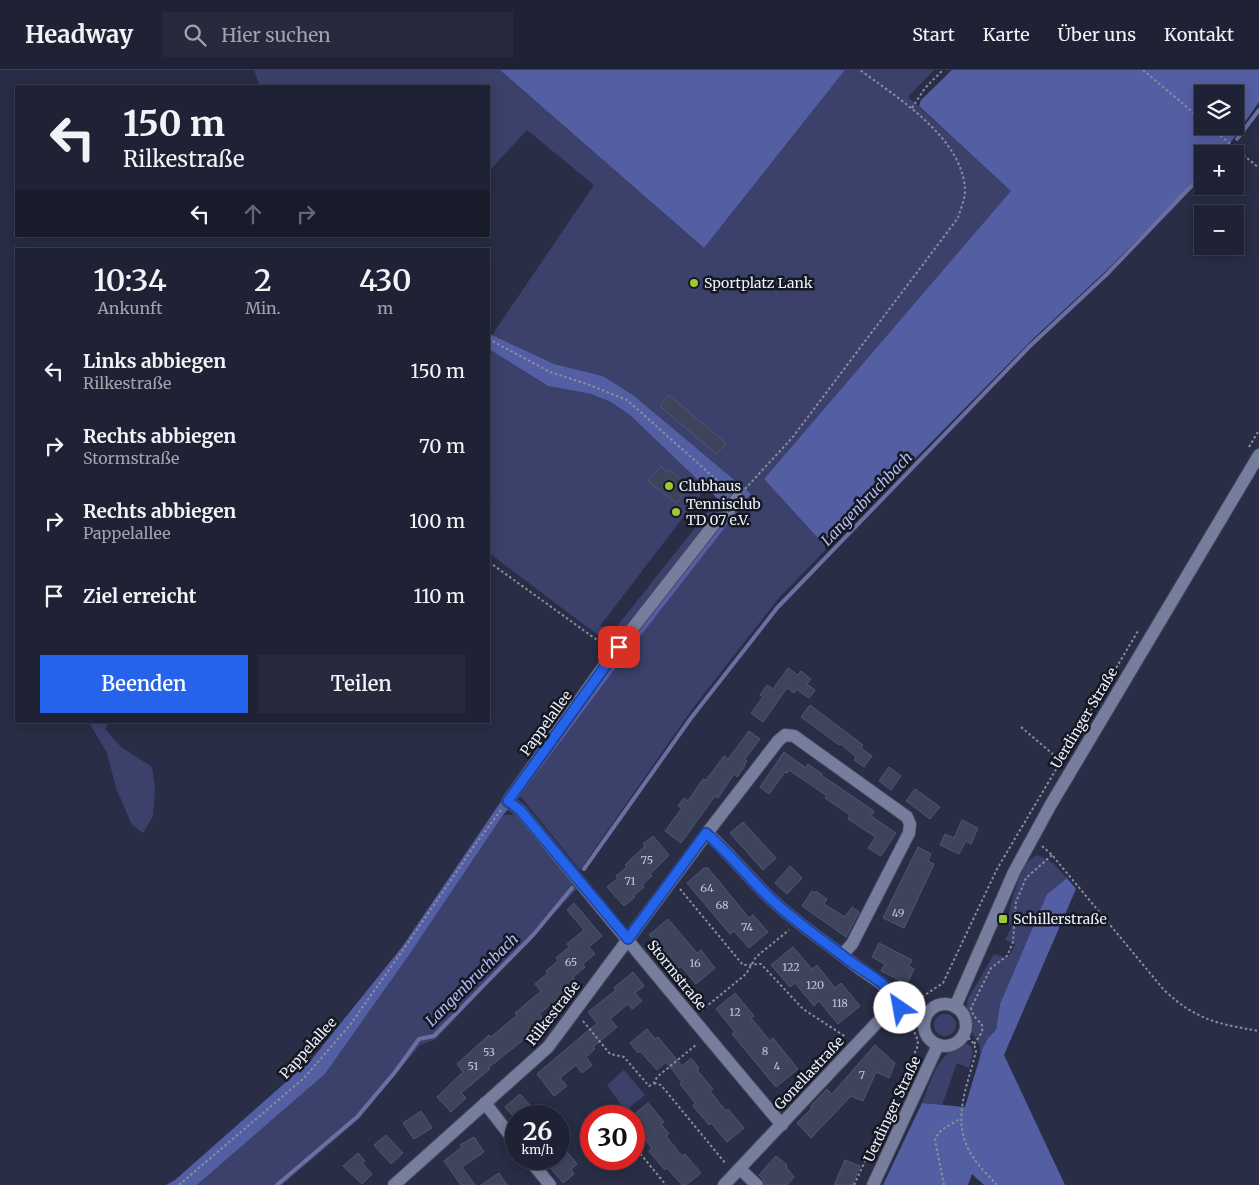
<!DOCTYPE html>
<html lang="de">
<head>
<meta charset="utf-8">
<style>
  body { margin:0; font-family:Merriweather,serif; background:#272a3c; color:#f1f3f6; height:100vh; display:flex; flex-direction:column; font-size:19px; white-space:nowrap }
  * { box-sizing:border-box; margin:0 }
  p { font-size:16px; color:#a1a4ac }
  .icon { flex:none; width:28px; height:28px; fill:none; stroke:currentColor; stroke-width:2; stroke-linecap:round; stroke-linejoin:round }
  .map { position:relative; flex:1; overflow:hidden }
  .side { position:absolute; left:15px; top:178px; width:475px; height:475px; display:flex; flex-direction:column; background:#1f2234; border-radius:0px; box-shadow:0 2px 12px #0003,0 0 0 1px #3c3f4f }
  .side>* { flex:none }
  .banner { position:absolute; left:15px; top:15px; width:475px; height:152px; border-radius:0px; box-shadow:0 2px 12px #0003,0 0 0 1px #3c3f4f; background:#1f2234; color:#f1f3f6; overflow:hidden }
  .fabs { position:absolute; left:1194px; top:15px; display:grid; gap:10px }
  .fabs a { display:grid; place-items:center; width:50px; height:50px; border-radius:0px; background:#1f2234; box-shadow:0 2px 12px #0003,0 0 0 1px #3c3f4f; font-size:25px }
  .speed { position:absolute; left:505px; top:1035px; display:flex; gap:10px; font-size:25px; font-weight:700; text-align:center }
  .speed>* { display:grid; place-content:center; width:65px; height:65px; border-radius:50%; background:#1f2234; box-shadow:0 2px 12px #0003,0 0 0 1px #3c3f4f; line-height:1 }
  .speed small { font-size:12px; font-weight:400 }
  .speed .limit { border:8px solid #d22; background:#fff; color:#111 }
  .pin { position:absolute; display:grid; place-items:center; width:42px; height:42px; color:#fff; margin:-21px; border-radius:10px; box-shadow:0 2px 8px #0006 }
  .me { position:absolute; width:55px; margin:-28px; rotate:327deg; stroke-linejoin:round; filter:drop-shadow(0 0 4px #0008) }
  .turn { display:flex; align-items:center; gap:18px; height:105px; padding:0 25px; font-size:22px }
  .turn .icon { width:65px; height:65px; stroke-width:2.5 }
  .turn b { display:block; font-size:35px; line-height:42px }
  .lanes { display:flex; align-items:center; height:48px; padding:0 25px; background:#0003; justify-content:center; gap:25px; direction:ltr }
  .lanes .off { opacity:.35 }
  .eta { display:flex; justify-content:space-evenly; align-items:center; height:85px; text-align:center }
  .eta b { font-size:30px; font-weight:600; line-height:35px }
  .cta { display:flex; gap:10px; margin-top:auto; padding:10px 25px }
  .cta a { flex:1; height:58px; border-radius:0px; background:#2563eb; color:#fff; font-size:20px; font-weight:600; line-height:58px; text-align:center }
  .cta a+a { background:#272a3c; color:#f1f3f6 }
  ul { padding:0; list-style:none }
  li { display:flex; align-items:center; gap:15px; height:75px; padding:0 25px }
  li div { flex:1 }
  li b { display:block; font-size:19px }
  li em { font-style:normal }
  header { display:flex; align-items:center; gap:30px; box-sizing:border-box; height:70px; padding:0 25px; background:#1f2234; border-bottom:1px solid #3c3f4f }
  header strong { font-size:24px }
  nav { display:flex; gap:28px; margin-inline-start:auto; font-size:18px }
  .search { width:350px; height:45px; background:#272a3c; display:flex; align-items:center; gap:12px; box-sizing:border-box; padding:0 18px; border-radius:0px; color:#a1a4ac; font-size:19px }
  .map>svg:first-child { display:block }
</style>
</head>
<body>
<header>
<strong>Headway</strong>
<div class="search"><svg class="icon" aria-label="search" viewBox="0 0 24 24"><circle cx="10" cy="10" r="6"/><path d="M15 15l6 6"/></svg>Hier suchen</div>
<nav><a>Start</a><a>Karte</a><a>Über uns</a><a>Kontakt</a></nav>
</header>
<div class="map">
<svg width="1259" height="1115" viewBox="0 0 1259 1115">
  <rect width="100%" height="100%" fill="#292d45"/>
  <!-- green -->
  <path fill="#3b416b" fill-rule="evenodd" d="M254,0h246l204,178 141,-178h89l-26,27 104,94 -248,288 63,69 -49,51 -85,109 -113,162 -60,-74 100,-134 130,-168 -117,-99 -30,-19 -49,-12 -62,-29 102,-150 -67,-55 -38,41v-85h-229z
    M489,279l59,37 43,8 20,8 20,14 76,70 -107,140 14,4 104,-131 9,5 -116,141 -122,-92v-52l4,1 -4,-2zM660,397l7,5 2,-2 13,10 -2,3 8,6 -12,14 -27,-22z
    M88,651h22l-5,8 16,18 31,20 3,21 -2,28 -10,17 -11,-8 -16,-37 -9,-35z
    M503,745h15l54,64 4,11 -140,149 -16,6 -61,74 -77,66h-85l128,-111 84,-119z
    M1038,785l15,8 14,15 -20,16 -47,110 -4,26 -8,8 -5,9 -3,13v-14l-10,-17 -3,-22 1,-8 26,-45 14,4 7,-14 -10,-4 7,-14 -5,-3c3,-16 13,-64 31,-68z
    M934 955a11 11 0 1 1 22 0a11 11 0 1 1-22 0Z
    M965,973l6,3 2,7 -4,15 -12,-5 -15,42 -20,-2c10,-24 16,-51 43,-60z
    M624,1000l21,25 -20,16 -18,-26z"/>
  <!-- forest -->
  <path fill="#545ea3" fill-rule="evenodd" d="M500,0h345l-141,178z
    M952,0h307v32l-35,50 -2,2h-20v20l-94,95 -73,68 -208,211 -63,-69 247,-288 -92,-85 2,-6zM1202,24h33v32h-33z
    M492,265l62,29 49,12 30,19 118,99 -131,168 -100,134 -17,19 -94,140 -84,119 -128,111h-31l9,-5 137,-121 90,-112 102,-150 223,-293 -9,-5 -87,-83 -20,-14 -20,-8 -43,-8 -59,-37v-13z
    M1067,808l9,11 -72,166 61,130h-81l-12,-11 -4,11h-85l39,-82 43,4 18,-60 5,-9 8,-8 4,-26 47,-110z"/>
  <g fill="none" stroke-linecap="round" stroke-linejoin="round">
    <!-- stream -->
    <path stroke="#6a70a2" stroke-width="4" d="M1237,69l22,-29
      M1223,84l3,-3
      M584,799l107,-151 86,-110 253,-262 77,-72 95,-99
      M277,1115l80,-68 38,-45 24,-33 15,-3 100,-102 38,-46"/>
  </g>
  <!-- building -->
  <path fill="#3f445d" stroke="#525771" d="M669,325l57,48 -10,11 -56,-48z
    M661,396l6,6 2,-2 13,10 -2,3 8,6 -12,14 -28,-22z
    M788,598l10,7 3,-4 10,8 -4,5 8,6 -6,8 -13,-9 -2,4 -7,-5 -24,34 -12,-9 12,-16 -3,-2 7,-10 6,4z
    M810,635l53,40 -2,3 11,8 -8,11 -10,-7 2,-3 -15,-13 -2,1 -38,-28z
    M749,661l11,8 -15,20 2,2 -3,4 1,1 -8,11 -3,-3 -16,24 -3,-2 -34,47 -16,-12 17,-23 -4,-2 6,-8 4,3 15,-22 3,1 18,-24 4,3z
    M784,682l22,16 2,-4 14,10 -1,1 53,36 -3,5 25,17 -15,23 -13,-8 7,-10 -1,-2 -26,-17 2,-4 -25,-17 2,-2 -38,-26 -2,3 -2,-1 -16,22 -9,-7z
    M889,697l12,9 -10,14 -12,-9z
    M915,719l25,18 -10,12 -24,-18z
    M962,750l16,8 -7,16 -5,-3 -7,13 -19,-9 5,-11 9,4z
    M743,752l33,36 -13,12 -33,-37z
    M653,766l16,19 -19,19 2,2 -10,9 2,2 -11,9 2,1 -11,9 -17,-19 11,-9 -2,-2 11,-9 -2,-2 20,-19 -2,-2z
    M918,777l13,7 -3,7 6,3 -30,64 -21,-10z
    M790,796l12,12 -15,16 -12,-11z
    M704,798h4l41,50 4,-3 15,17 -19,16 -15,-17 -4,3 -43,-51z
    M812,821l3,2 1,-2 11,8 -3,5 21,13 7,-10 7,5 -13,25 -44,-31z
    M574,833l28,33 -13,11 6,7 -12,10 2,3 -12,10 2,3 -13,10 3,3 -26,21 4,5 -13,11 2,3 -44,35 2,1 -29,24 5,5 -15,14 -14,-15 26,-25 -6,-8 32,-29 2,2 26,-22 -2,-2 26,-22 -6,-7 13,-11 -2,-2 12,-10 -2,-3 13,-11 -2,-3 17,-14 -17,-20z
    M668,849l29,34 4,-3 14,18 -19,16 -15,-18 -3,3 -29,-34z
    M879,873l33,17 -3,6 5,3 -7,15 -26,-13 4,-7 -13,-7z
    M793,877l19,22 5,-4 18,23 6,-5 19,23 -22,18 -19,-23 -5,5 -19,-23 -5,4 -19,-22z
    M633,902l11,14 -9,7 7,8 -10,8 -4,-5 -18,15 7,8 -24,20 2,2 -9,8 6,8 -10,8 -6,-8 -16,13 7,8 -13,10 -17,-22 60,-51 -9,-11 28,-22 -2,-2z
    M735,923l19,23 -3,2 19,23 3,-3 25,31 -22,18 -44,-53 3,-2 -19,-23z
    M647,959l8,10 3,-2 24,29 9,-8 8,10 -2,2 16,19 -3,2 16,20 2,-2 16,19 -17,14 -16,-19 -2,2 -16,-19 2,-3 -15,-19 2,-2 -16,-20 -9,8 -17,-19 -2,2 -8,-10z
    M875,975l20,18 -6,15 -13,-6 -13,29 -12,-5 -40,42 -14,-15 15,-15 -2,-1 17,-18 5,5z
    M520,1024l9,10 8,12h-24l-8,-9z
    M648,1033l16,19 -3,2 8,10 -3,2 16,20 3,-2 16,19 -15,12h-4l-15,-17 -2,2 -16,-19 3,-3 -8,-9 2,-2 -12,-16v-5h-2z
    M421,1041l11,17 -18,11 -11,-16z
    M386,1065l17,18 -12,11 -17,-19z
    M474,1067l10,15 -22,15 13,18h-14l-17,-24 18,-14 -2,-2z
    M559,1072l18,22 -6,5 3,5 -11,9 -20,-24h16z
    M358,1083l7,8 -3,2 10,11 -10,10 -19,-18z
    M776,1086l11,9 -1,2 8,10 -7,8h-22l-2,-6 -4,-4z
    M845,1090l15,6 -8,19h-18z
    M499,1103l8,12h-26z"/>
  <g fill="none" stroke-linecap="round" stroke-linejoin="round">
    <defs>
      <path id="minor" d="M737,428l-9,14 -13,11 -101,129 -106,149 12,9c87,105 173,210 262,315
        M707,763c22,20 41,44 63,65 25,24 54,43 81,64 17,14 42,24 49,46
        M924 955a21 21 0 1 1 42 0a21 21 0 1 1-42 0Z
        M955,937l59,-135 36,-66 209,-351
        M485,1033l31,40
        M529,1089l21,26
        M740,1099l17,16
        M394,1115l154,-138 159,-214 71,-92 7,-6 9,1 113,81 3,7 -1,9 -57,111 -10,11
        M724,1115l163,-173c14,-7 26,-3 39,3
        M873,1115l65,-140"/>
    </defs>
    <!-- minor casing -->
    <use href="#minor" stroke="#44485f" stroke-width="14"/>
    <!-- path -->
    <path stroke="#898da0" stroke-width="2" stroke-dasharray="2.5 2.5" stroke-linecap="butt" d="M1143,0l59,50
      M912,38l13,-20 18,-18
      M1209,56l50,42
      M489,268l5,4 56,30 37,12 40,16 101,90
      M1249,377l10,-17
      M745,419l47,-51 166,-220c2,-8 7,-18 7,-27 -1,-52 -67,-93 -105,-121
      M489,492l115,83
      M1021,657l40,34
      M1042,776l10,9 112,135c32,30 54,34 95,41
      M680,819l63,76 18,-1 42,45 43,28
      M922,927l21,-14 54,-114 141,-238
      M701,941l45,-37 10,-17 33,-27
      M583,951l27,33 14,3 25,29 5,-3 3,-6 40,-33
      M965,964l9,10 2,7c-8,34 -25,68 -6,101 6,12 18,23 27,33
      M974,974c19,-25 1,-17 -3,-36l20,-40 16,-12 6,-14 3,-40 10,-24 26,-23
      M654,1013l7,2 65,79
      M634,1076l32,39
      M179,1115l125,-107 46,-53 53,-75 74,-108 24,-32
      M854,1115l63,-137 1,-7 -6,-15
      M944,1115l-9,-45c3,-11 16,-15 25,-21"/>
    <!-- minor -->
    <use href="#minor" stroke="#777e9d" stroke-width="12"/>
  </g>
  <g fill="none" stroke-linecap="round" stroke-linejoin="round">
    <defs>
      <path id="route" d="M619,577l-111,154 12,9 108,129 78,-106c23,20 42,44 64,65 25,24 54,43 81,64 18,13 42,24 49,46"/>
    </defs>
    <!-- route casing -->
    <use href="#route" stroke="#184099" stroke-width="12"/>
    <!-- route -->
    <use href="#route" stroke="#2563eb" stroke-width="9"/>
  </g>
  <!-- markers -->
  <g fill="#9cca32" stroke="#151721" stroke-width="2">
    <circle cx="694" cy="213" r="5"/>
    <circle cx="669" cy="416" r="5"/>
    <circle cx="676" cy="442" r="5"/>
    <rect x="998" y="844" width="10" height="10" rx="2.5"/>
  </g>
  <g text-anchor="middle" stroke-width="5" stroke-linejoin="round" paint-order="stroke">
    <!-- number labels -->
    <g font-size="11" fill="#c0c4d6">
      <text x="647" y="794">75</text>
      <text x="630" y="815">71</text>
      <text x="707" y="822">64</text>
      <text x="722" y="839">68</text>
      <text x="898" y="847">49</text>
      <text x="747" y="861">74</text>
      <text x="571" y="896">65</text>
      <text x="695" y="897">16</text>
      <text x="791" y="901">122</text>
      <text x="815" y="919">120</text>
      <text x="840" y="937">118</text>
      <text x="735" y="946">12</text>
      <text x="765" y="985">8</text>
      <text x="489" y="986">53</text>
      <text x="473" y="1000">51</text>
      <text x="777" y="1000">4</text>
      <text x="862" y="1009">7</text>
    </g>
    <!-- poi labels -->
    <g font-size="14" fill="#ebeffe" stroke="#151721" text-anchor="start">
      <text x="704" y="218">Sportplatz Lank</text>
      <text x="679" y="421">Clubhaus</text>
      <text x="686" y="439">Tennisclub<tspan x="686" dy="16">TD 07 e.V.</tspan></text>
      <text x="1013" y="854">Schillerstraße</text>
    </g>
    <!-- street labels -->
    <g font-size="14" fill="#ebeffe" stroke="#151721">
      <text transform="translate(1084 648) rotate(-59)" y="5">Uerdinger Straße</text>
      <text transform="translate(546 653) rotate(-54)" y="5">Pappelallee</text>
      <text transform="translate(677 905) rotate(51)" y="5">Stormstraße</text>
      <text transform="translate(553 943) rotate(-52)" y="5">Rilkestraße</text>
      <text transform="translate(308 978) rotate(-48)" y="5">Pappelallee</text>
      <text transform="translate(809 1003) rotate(-47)" y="5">Gonellastraße</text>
      <text transform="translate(892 1039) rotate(-65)" y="5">Uerdinger Straße</text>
    </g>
    <!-- water labels -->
    <g font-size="15" font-style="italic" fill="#b0bcf6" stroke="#151721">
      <text transform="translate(867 429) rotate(-46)" y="5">Langenbruchbach</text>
      <text transform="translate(472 910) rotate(-45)" y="5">Langenbruchbach</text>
    </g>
  </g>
</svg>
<div class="fabs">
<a><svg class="icon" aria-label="layers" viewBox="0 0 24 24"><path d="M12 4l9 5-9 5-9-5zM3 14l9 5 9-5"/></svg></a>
<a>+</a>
<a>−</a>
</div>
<div class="speed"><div>26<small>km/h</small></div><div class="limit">30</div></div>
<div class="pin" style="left:619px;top:577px;background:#d93025"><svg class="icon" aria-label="arrive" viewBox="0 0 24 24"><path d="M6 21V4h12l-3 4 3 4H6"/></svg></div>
<svg class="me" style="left:900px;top:938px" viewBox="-20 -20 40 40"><circle r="19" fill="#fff"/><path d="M0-13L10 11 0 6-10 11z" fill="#2563eb"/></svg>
<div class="banner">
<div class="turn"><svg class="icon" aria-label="left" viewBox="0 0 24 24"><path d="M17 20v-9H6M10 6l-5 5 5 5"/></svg><div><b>150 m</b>Rilkestraße</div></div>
<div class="lanes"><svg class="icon" aria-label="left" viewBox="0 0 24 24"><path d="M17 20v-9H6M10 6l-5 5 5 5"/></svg><svg class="icon off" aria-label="ahead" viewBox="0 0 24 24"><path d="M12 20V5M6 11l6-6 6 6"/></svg><svg class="icon off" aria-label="right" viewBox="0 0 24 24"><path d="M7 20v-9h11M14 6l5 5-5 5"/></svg></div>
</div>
<section class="side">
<div class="eta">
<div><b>10:34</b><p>Ankunft</p></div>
<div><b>2</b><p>Min.</p></div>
<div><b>430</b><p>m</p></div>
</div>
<ul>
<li><svg class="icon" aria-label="left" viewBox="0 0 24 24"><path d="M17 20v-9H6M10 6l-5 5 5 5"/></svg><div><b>Links abbiegen</b><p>Rilkestraße</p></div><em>150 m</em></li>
<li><svg class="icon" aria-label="right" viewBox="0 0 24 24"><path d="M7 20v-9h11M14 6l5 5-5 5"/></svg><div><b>Rechts abbiegen</b><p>Stormstraße</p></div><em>70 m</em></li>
<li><svg class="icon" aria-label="right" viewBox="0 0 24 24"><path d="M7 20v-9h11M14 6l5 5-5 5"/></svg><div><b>Rechts abbiegen</b><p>Pappelallee</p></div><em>100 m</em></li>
<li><svg class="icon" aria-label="arrive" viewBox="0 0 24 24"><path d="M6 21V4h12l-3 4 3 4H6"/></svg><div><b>Ziel erreicht</b></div><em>110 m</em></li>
</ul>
<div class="cta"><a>Beenden</a><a>Teilen</a></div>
</section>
</div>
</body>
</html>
